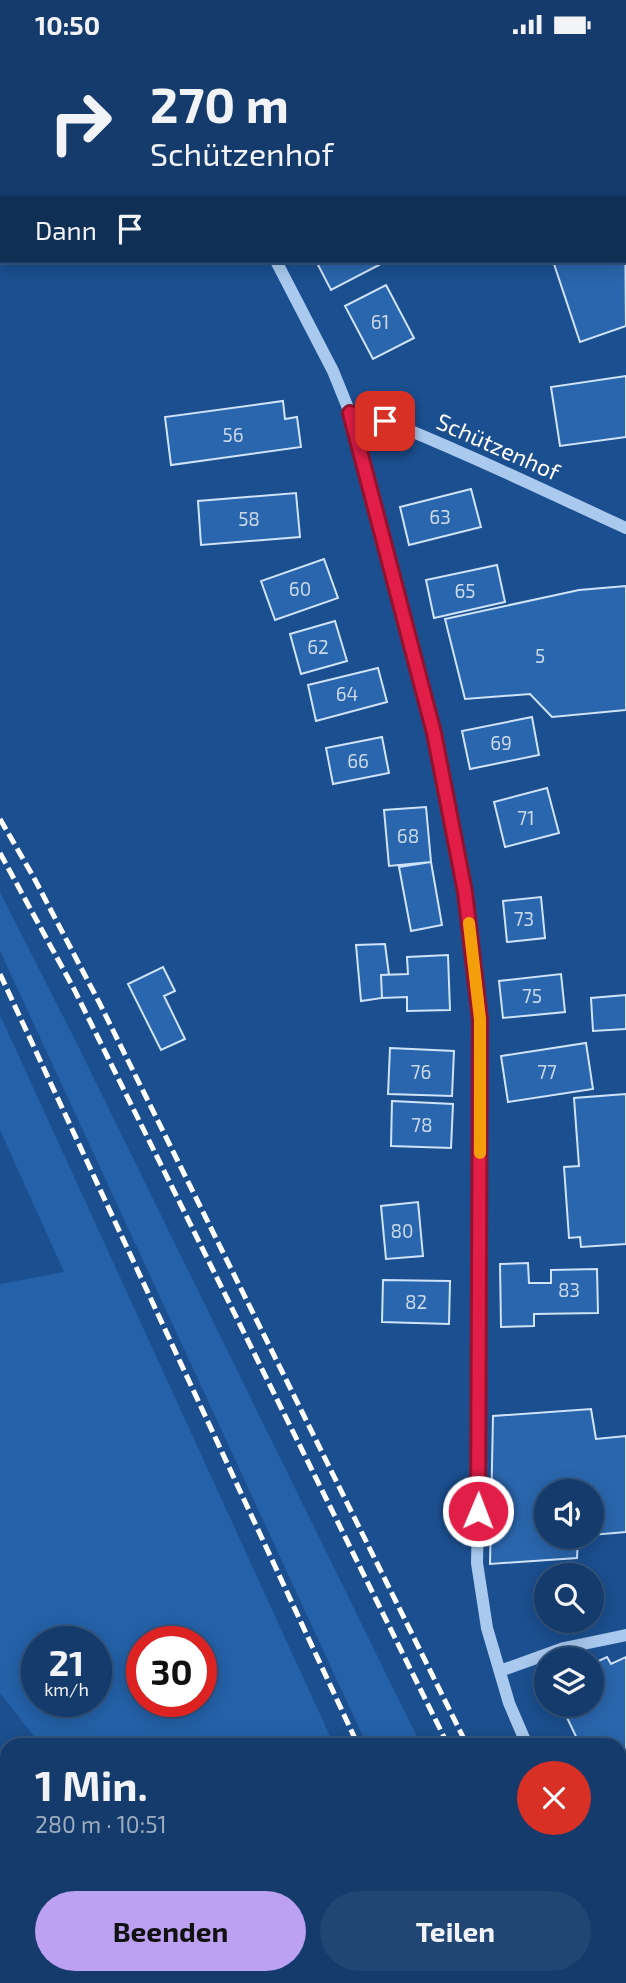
<!DOCTYPE html>
<html lang="de">
<head>
<meta charset="utf-8">
<style>
  body { margin:0; font-family:"Exo 2",sans-serif; background:#214673; color:#f1f3f6; height:100vh; display:flex; flex-direction:column; font-size:26px; white-space:nowrap }
  * { box-sizing:border-box; margin:0 }
  p { font-size:23px; color:#9dadc1 }
  .icon { flex:none; width:38px; height:38px; fill:none; stroke:currentColor; stroke-width:2; stroke-linecap:round; stroke-linejoin:round }
  .map { position:relative; flex:1; overflow:hidden }
  .drawer { position:absolute; left:0px; top:1689px; width:626px; height:247px; display:flex; flex-direction:column; background:#143b6b; border-radius:21px 21px 0 0; box-shadow:0 4px 18px #0003,0 0 0 2px #33557e }
  .drawer>* { flex:none }
  .hud { position:absolute; left:0px; top:0px; width:626px; height:214px; box-shadow:0 4px 18px #0003,0 0 0 2px #33557e; background:#143b6b; color:#f1f3f6; overflow:hidden }
  .tools { position:absolute; left:534px; top:1430px; display:grid; gap:14px }
  .tools a { display:grid; place-items:center; width:70px; height:70px; border-radius:50%; background:#143b6b; box-shadow:0 4px 18px #0003,0 0 0 2px #33557e; font-size:35px }
  .speed { position:absolute; left:21px; top:1577px; display:flex; gap:14px; font-size:35px; font-weight:700; text-align:center }
  .speed>* { display:grid; place-content:center; width:91px; height:91px; border-radius:50%; background:#143b6b; box-shadow:0 4px 18px #0003,0 0 0 2px #33557e; line-height:1 }
  .speed small { font-size:18px; font-weight:400 }
  .speed .limit { border:10px solid #d22; background:#fff; color:#111 }
  .pin { position:absolute; display:grid; place-items:center; width:60px; height:60px; color:#fff; margin:-30px; border-radius:14px; box-shadow:0 4px 10px #0006 }
  .me { position:absolute; width:77px; margin:-38px; rotate:1deg; stroke-linejoin:round; filter:drop-shadow(0 0 5px #0008) }
  .turn { display:flex; align-items:center; gap:24px; height:147px; padding:0 35px; font-size:32px }
  .turn .icon { width:91px; height:91px; stroke-width:2.5 }
  .turn b { display:block; font-size:49px; line-height:60px }
  .then { display:flex; align-items:center; height:66px; padding:0 35px; background:#0003; gap:14px; font-size:26px }
  .round { display:grid; place-items:center; flex:none; width:74px; height:74px; border-radius:37px; background:#214673 }
  .overview { display:flex; align-items:center; justify-content:space-between; height:119px; padding:0 35px }
  h1 { font-size:42px; font-weight:700; line-height:52px }
  .cta { display:flex; gap:14px; margin-top:auto; padding:14px 35px }
  .cta a { flex:1; height:80px; border-radius:42px; background:#bca0f2; color:#111; font-size:28px; font-weight:700; line-height:80px; text-align:center }
  .cta a+a { background:#214673; color:#f1f3f6 }
  .status { display:flex; justify-content:space-between; align-items:center; height:49px; padding:0 35px; background:#143b6b; direction:ltr }
  .status svg { height:19px; fill:currentColor }
  .map>svg:first-child { display:block }
</style>
</head>
<body>
<div class="status"><b>10:50</b><svg viewBox="0 0 49 12"><path d="M0 12V9h3v3zM5 12V6h3v6zM10 12V3h3v9zM15 12V0h3v12zM26 1h20v11H26zM47 4h2v5h-2z"/></svg></div>
<div class="map">
<svg width="626" height="1934" viewBox="0 0 626 1934">
  <rect width="100%" height="100%" fill="#1b4f8f"/>
  <!-- green -->
  <path fill="#2461a8" fill-rule="evenodd" d="M0,843l77,152 344,701h-54l-367,-794z
    M0,966l334,730h-293l-41,-52v-409l64,-12 -64,-142zM96,1592v60h-59v-60zM201,1592v60h-59v-60z"/>
  <!-- building -->
  <path fill="#2a66ad" stroke="#cfe3fa" stroke-width="2" d="M625,174l1,103 -46,16 -27,-81h72z
    M316,212h61l2,4 -48,25z
    M386,236l28,53 -41,21 -28,-53z
    M626,327v61l-66,9 -9,-59z
    M283,352l2,18 12,-2 4,30 -130,18 -6,-48z
    M471,440l10,38 -72,18 -9,-38z
    M296,444l4,44 -99,8 -3,-44z
    M324,510l14,39 -63,22 -14,-39z
    M497,516l8,37 -71,16 -8,-38z
    M626,537v124l-74,7 -22,-23 -65,5 -20,-80 134,-29z
    M335,572l12,40 -46,13 -11,-40z
    M378,619l9,34 -71,19 -8,-36z
    M532,668l7,38 -69,14 -8,-38z
    M382,688l7,36 -56,11 -7,-36z
    M547,739l12,45 -54,14 -11,-45z
    M426,758l5,55 -42,4 -5,-56z
    M431,813l11,63 -31,6 -12,-64z
    M541,848l4,41 -38,4 -4,-41z
    M385,895l4,31h-8l1,23 -21,3 -5,-56z
    M448,906l2,55 -43,1v-14l-25,1 -1,-23 27,-1 -1,-17z
    M163,918l12,24 -11,5 21,43 -24,11 -33,-66z
    M561,925l4,38 -62,6 -4,-37z
    M626,946v34l-33,2 -2,-33z
    M586,994l7,46 -85,13 -7,-46z
    M390,999l64,3 -2,45 -64,-2z
    M626,1045v150l-45,3 -1,-10 -11,1 -5,-71 15,-1 -5,-68z
    M392,1052l61,3 -2,44 -60,-2z
    M418,1153l5,54 -37,3 -5,-53z
    M528,1214l1,20h22v-13l46,-1 1,44 -64,1v12l-33,1 -1,-63z
    M383,1231l67,1 -1,43 -67,-2z
    M591,1360l5,30 30,-3v96l-34,3v-44h-46v46h32l-1,21 -87,6 3,-148z
    M607,1608l4,7 15,-7v197l-6,-14v-95h-40l-19,-40h31v-41z
    M0,1724l7,10v119l-7,5z
    M71,1928h55l-8,6h-55z"/>
  <g fill="none" stroke-linecap="round" stroke-linejoin="round">
    <!-- minor -->
    <path stroke="#a9c9ee" stroke-width="12" d="M167,0l1,2
      M605,0l4,2
      M625,10l1,1
      M276,212l57,110 17,42 84,320 31,159 15,127v415l-3,129 10,65 22,75 18,42
      M350,364c37,6 71,22 105,37 58,25 114,52 171,78
      M500,1622l64,-23 62,-13
      M620,1883l6,10
      M0,1886l7,-1
      M0,1933l1,1"/>
    <!-- rail -->
    <path stroke="#fff" stroke-width="5" stroke-dasharray="12 5" stroke-linecap="butt" d="M0,770l33,57 67,128 367,741
      M0,804l74,136 374,756
      M0,925l358,771
      M466,1928l2,6
      M562,1928l3,6
      M582,1928l2,6"/>
  </g>
  <g fill="none" stroke-linecap="round" stroke-linejoin="round">
    <defs>
      <path id="route" d="M385,372l-35,-8 84,320 31,159 6,51 9,76 -2,492"/>
    </defs>
    <!-- route casing -->
    <use href="#route" stroke="#92132f" stroke-width="18"/>
    <!-- route -->
    <use href="#route" stroke="#e11d48" stroke-width="12"/>
    <!-- slow -->
    <path stroke="#f59e0b" stroke-width="12" d="M469,874l11,96v134"/>
  </g>
  <g text-anchor="middle" stroke-width="7" stroke-linejoin="round" paint-order="stroke">
    <!-- number labels -->
    <g font-size="19" fill="#cad9ea">
      <text x="380" y="280">61</text>
      <text x="233" y="393">56</text>
      <text x="440" y="475">63</text>
      <text x="249" y="477">58</text>
      <text x="300" y="547">60</text>
      <text x="465" y="549">65</text>
      <text x="318" y="605">62</text>
      <text x="540" y="614">5</text>
      <text x="347" y="652">64</text>
      <text x="501" y="701">69</text>
      <text x="358" y="719">66</text>
      <text x="526" y="776">71</text>
      <text x="408" y="794">68</text>
      <text x="524" y="877">73</text>
      <text x="532" y="954">75</text>
      <text x="421" y="1030">76</text>
      <text x="547" y="1030">77</text>
      <text x="422" y="1083">78</text>
      <text x="402" y="1189">80</text>
      <text x="569" y="1248">83</text>
      <text x="416" y="1260">82</text>
    </g>
    <!-- street labels -->
    <g font-size="23" fill="#fff" stroke="#1b4f8f">
      <text transform="translate(498 398) rotate(24)" y="8">Schützenhof</text>
    </g>
  </g>
</svg>
<div class="tools">
<a><svg class="icon" aria-label="sound" viewBox="0 0 24 24"><path d="M4 9h4l5-4v14l-5-4H4zM17 9q2 3 0 6"/></svg></a>
<a><svg class="icon" aria-label="search" viewBox="0 0 24 24"><circle cx="10" cy="10" r="6"/><path d="M15 15l6 6"/></svg></a>
<a><svg class="icon" aria-label="layers" viewBox="0 0 24 24"><path d="M12 4l9 5-9 5-9-5zM3 14l9 5 9-5"/></svg></a>
</div>
<div class="speed"><div>21<small>km/h</small></div><div class="limit">30</div></div>
<div class="pin" style="left:385px;top:372px;background:#d93025"><svg class="icon" aria-label="arrive" viewBox="0 0 24 24"><path d="M6 21V4h12l-3 4 3 4H6"/></svg></div>
<svg class="me" style="left:478px;top:1462px" viewBox="-20 -20 40 40"><circle r="17" fill="#e11d48" stroke="#fff" stroke-width="3"/><path d="M0-11L8 9 0 5-8 9z" fill="#fff"/></svg>
<div class="hud">
<div class="turn"><svg class="icon" aria-label="right" viewBox="0 0 24 24"><path d="M7 20v-9h11M14 6l5 5-5 5"/></svg><div><b>270 m</b>Schützenhof</div></div>
<div class="then">Dann<svg class="icon" aria-label="arrive" viewBox="0 0 24 24"><path d="M6 21V4h12l-3 4 3 4H6"/></svg></div>
</div>
<section class="drawer">
<div class="overview"><div><h1>1 Min.</h1><p>280 m · 10:51</p></div><a class="round" style="background:#d93025;color:#fff"><svg class="icon" aria-label="close" viewBox="0 0 24 24"><path d="M6 6l12 12M18 6L6 18"/></svg></a></div>
<div class="cta"><a>Beenden</a><a>Teilen</a></div>
</section>
</div>
</body>
</html>
